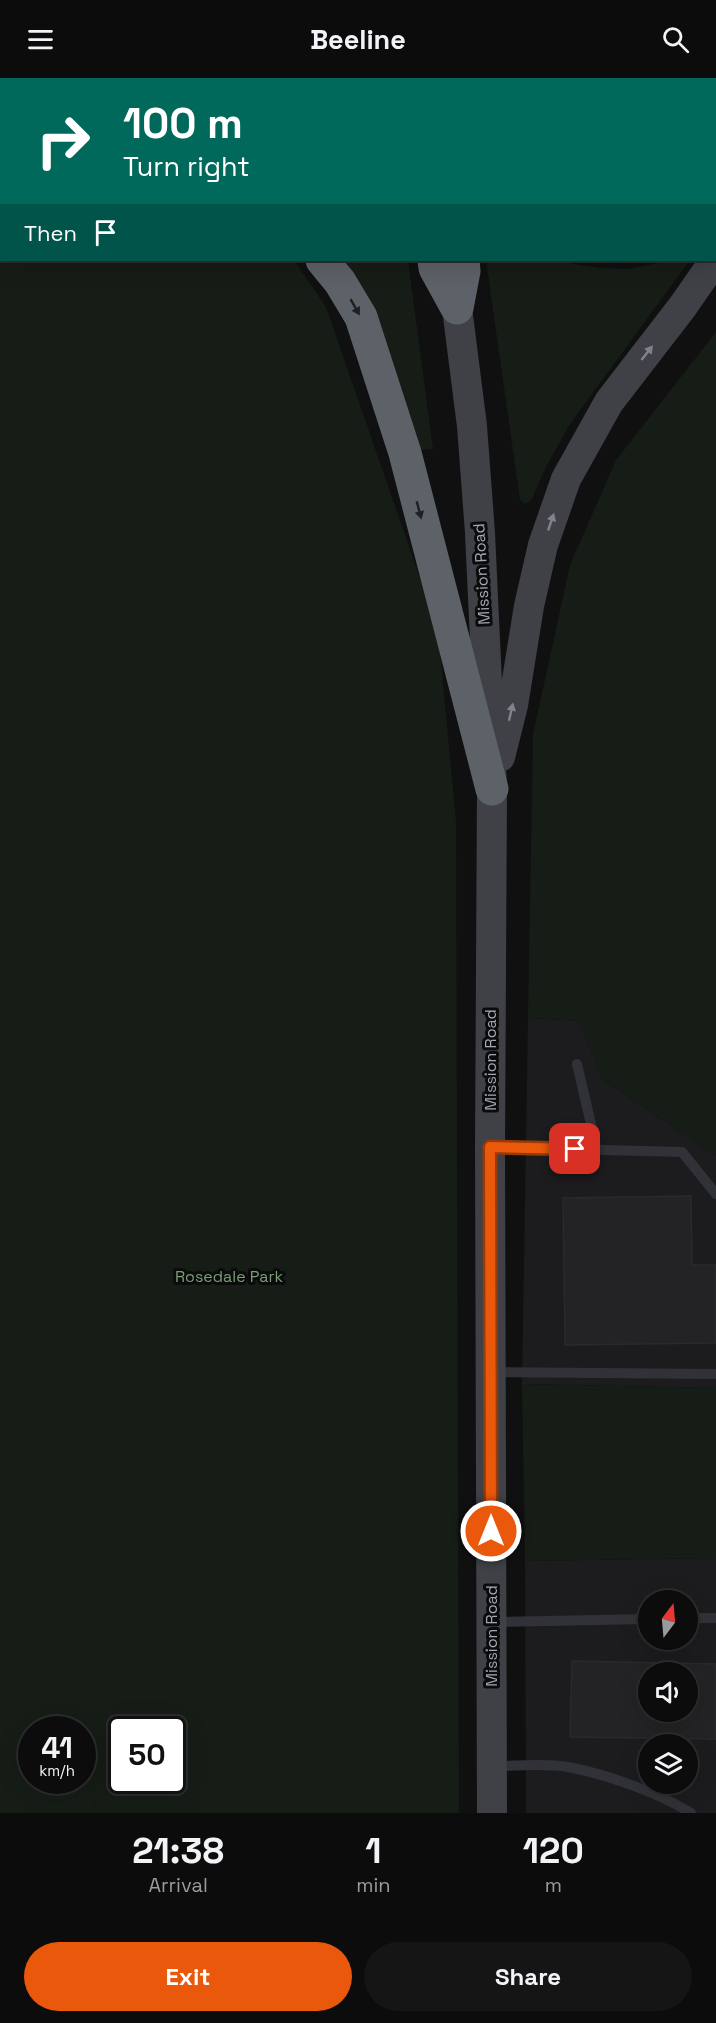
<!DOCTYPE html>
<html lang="en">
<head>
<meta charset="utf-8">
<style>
  body { margin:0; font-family:"Space Grotesk",sans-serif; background:#151516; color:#f1f3f6; height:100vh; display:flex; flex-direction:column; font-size:22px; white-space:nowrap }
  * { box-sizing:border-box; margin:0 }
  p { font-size:20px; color:#9a9b9d }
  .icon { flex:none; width:33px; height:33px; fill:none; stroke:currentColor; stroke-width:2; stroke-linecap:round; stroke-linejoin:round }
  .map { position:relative; height:1735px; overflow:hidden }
  .sheet { display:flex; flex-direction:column; background:#0c0c0d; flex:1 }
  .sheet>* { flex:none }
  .banner { position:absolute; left:0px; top:0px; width:717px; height:183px; box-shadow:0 6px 24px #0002,0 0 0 2px #2c2c2e; background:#00695c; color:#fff; overflow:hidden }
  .needle { width:39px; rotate:16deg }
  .buttons { position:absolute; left:638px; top:1512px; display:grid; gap:12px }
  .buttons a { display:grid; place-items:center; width:60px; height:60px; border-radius:50%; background:#0c0c0d; box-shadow:0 6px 24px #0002,0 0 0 2px #2c2c2e; font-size:30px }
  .speed { position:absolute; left:18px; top:1638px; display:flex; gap:12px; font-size:30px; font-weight:700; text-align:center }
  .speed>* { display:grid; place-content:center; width:78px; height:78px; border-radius:50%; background:#0c0c0d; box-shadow:0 6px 24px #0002,0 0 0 2px #2c2c2e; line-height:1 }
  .speed small { font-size:15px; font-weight:400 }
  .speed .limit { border:3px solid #111; border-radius:9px; background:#fff; color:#111 }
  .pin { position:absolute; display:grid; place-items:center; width:51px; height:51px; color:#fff; margin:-26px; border-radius:12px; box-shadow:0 3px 9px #0006 }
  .me { position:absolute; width:66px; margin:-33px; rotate:0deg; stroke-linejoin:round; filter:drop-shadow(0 0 4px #0008) }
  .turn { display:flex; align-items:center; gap:21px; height:126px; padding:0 24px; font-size:27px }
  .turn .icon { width:78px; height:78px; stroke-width:2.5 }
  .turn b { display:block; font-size:42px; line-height:51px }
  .then { display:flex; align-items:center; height:57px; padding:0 24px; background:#0003; gap:12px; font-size:22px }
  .eta { display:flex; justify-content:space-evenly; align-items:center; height:102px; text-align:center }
  .eta b { font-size:36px; font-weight:600; line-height:42px }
  .action { display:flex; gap:12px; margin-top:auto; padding:12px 24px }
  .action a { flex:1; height:69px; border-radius:36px; background:#ea580c; color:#fff; font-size:24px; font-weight:600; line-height:69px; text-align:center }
  .action a+a { background:#151516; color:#f1f3f6 }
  header { display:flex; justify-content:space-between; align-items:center; height:78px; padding:0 24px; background:#0c0c0d; font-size:27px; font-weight:600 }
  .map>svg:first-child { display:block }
</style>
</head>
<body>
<header><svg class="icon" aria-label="menu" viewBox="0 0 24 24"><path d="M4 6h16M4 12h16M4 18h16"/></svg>Beeline<svg class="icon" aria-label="search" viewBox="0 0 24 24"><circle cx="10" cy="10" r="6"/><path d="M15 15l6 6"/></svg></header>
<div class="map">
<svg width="716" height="1735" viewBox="0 0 716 1735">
  <rect width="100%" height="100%" fill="#101011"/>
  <!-- built -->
  <path fill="#1c1c1e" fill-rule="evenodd" d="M528,940l51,3 24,59 113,76v232l-194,-4z
    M716,1480v255h-190l-1,-252zM648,1522h39v40h-39zM648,1594h39v40h-39zM648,1666h39v40h-39z"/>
  <!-- green -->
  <path fill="#161c16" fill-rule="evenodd" d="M468,0h248v99v-97z
    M0,82l2,100h292l32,47 112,323 18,192 3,991h-459zM32,1652h50v50h-50zM122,1652h50v50h-50z
    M342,182h66l25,189 -13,1z
    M486,182h72l15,4 28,4 26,1 23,-4 20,-5h20l-120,164 -23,41 -16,36 -6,3 -5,-4z
    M716,254v824l-113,-76 -24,-59 -51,-3 5,-284 37,-169 46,-105z
    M522,1306l194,4v170l-191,3z"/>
  <!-- building -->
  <path fill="#232326" stroke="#2a2a2e" stroke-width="1.5" fill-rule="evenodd" d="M691,1118l1,69h24v78l-151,2 -2,-147z
    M572,1583l144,3v75l-146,-2zM648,1594h39v40h-39z"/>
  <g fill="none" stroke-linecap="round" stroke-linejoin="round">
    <!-- service -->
    <path stroke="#313237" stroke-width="10" d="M577,986l20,86
      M493,1069l189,5 34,42
      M491,1294l225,2
      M687,1540h29
      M494,1544l154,-3
      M493,1688c23,0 54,-3 75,1 38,7 91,26 123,46"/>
    <!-- secondary -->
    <path stroke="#3f4147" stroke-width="30" d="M457,230l15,118 8,107 12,256 -2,358 2,666
      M500,679l13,-52 16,-99 14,-61 23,-66 43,-77 74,-96 32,-46"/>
    <!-- motorway -->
    <path stroke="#5d6168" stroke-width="33" d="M411,0v2
      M444,0l1,2
      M86,2l2,-2
      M138,2l3,-2
      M0,33l2,-1
      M0,63l2,-1
      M716,126v-1
      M322,182l18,22 21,35 44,136 87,336
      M434,182l1,8 22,40
      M457,230l7,-37 -1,-11"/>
  </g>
  <!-- one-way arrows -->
  <defs><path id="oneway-solid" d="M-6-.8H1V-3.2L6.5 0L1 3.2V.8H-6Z" transform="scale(1.5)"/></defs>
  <g fill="#202023">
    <use href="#oneway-solid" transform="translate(355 229) rotate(60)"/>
    <use href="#oneway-solid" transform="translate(419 432) rotate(75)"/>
  </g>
  <g fill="#7e848d">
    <use href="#oneway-solid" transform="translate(647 275) rotate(-52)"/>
    <use href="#oneway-solid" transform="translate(551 444) rotate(-71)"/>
    <use href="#oneway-solid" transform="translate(511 634) rotate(-77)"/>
  </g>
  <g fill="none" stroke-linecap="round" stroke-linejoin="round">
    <defs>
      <path id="route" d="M491,1453l-1,-384 85,2"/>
    </defs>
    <!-- route casing -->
    <use href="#route" stroke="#983908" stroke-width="15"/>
    <!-- route -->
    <use href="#route" stroke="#ea580c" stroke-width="10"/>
  </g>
  <g text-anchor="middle" stroke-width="6" stroke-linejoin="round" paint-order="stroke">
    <!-- street labels -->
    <g font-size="16" fill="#a0a8b3" stroke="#0b0b0c">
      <text transform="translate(481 496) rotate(-93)" y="6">Mission Road</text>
      <text transform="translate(490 982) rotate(-90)" y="6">Mission Road</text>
      <text transform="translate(491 1558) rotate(-90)" y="6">Mission Road</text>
    </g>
    <!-- park labels -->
    <g font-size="16" fill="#789f76" stroke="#0b0b0c">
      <text x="229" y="1204">Rosedale Park</text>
    </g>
  </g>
</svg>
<div class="buttons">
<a><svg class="needle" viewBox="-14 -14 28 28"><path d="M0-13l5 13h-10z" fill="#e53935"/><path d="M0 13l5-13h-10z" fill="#9a9b9d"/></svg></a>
<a><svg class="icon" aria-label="sound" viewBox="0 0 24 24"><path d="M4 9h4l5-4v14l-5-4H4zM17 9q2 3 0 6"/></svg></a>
<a><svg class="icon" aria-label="layers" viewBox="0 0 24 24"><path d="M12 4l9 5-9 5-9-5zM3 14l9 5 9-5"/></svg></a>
</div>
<div class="speed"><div>41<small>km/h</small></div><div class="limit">50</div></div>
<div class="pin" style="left:575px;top:1071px;background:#d93025"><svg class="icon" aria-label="arrive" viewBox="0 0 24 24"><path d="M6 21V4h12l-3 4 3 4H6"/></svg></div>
<svg class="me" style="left:491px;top:1453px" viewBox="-20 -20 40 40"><circle r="17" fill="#ea580c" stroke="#fff" stroke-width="3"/><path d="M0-11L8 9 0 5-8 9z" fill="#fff"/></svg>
<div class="banner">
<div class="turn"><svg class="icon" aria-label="right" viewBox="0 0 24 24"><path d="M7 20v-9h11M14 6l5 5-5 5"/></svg><div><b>100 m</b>Turn right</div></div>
<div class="then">Then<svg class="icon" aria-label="arrive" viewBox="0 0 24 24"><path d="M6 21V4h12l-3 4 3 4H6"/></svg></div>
</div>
</div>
<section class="sheet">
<div class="eta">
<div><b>21:38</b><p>Arrival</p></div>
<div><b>1</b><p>min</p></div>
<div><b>120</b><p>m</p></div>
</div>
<div class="action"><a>Exit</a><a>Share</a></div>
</section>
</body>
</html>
